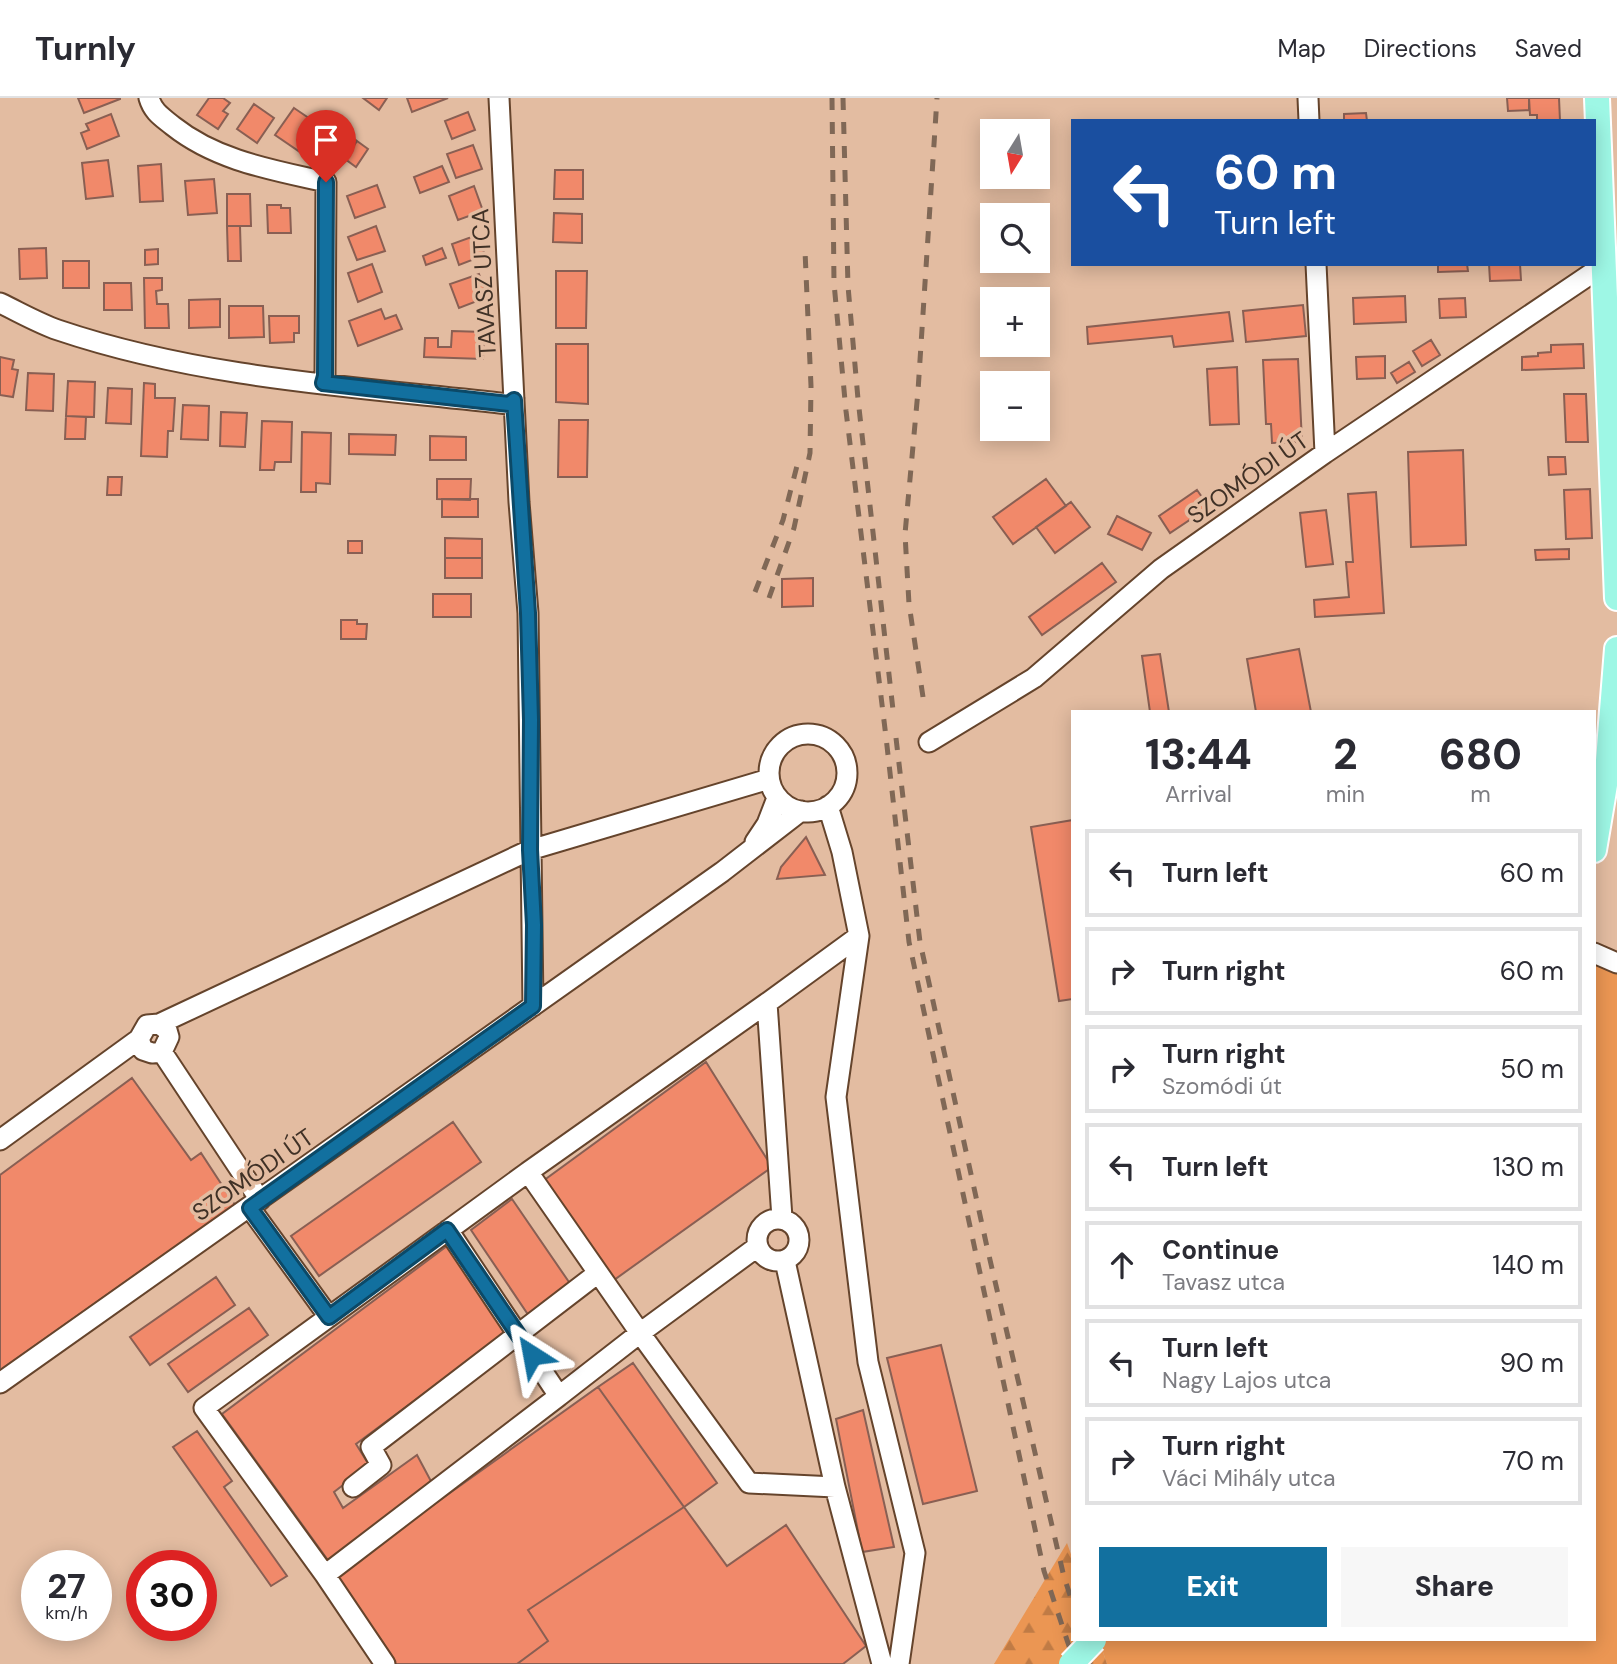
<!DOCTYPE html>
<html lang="en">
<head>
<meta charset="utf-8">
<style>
  body { margin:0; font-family:"DM Sans",sans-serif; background:#f7f7f7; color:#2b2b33; height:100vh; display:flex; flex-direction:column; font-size:26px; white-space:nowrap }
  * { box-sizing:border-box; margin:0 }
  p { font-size:23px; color:#7c7c81 }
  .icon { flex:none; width:38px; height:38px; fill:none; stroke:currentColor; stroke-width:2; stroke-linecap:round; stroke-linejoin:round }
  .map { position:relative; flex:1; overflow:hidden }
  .side { position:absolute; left:1071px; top:612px; width:525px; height:931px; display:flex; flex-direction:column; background:#fff; border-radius:0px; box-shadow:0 4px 18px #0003 }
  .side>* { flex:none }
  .hud { position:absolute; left:1071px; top:21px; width:525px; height:147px; border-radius:0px; box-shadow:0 4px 18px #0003; background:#1a4fa0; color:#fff; overflow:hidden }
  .needle { width:46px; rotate:191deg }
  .tools { position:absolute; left:980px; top:21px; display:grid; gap:14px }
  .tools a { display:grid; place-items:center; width:70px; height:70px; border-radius:0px; background:#fff; box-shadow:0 4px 18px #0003; font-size:35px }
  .speed { position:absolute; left:21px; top:1452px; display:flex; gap:14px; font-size:35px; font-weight:700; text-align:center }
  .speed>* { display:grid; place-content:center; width:91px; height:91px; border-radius:50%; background:#fff; box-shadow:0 4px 18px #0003; line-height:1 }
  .speed small { font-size:18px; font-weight:400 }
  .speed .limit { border:10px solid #d22; background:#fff; color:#111 }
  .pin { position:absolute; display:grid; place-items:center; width:60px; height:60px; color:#fff; margin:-72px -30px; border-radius:50% 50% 50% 0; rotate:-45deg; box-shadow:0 0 7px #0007 }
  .pin .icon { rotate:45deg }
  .me { position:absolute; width:77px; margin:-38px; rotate:326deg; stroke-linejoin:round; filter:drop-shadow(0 0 5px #0008) }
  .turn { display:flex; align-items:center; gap:24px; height:147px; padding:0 28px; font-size:32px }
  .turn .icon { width:91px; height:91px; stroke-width:2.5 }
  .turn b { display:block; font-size:49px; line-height:60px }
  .eta { display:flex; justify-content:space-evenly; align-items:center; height:119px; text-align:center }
  .eta b { font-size:42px; font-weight:800; line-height:49px }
  .button { display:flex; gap:14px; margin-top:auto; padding:14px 28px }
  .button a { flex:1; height:80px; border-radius:0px; background:#12709f; color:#fff; font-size:28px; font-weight:800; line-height:80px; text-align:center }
  .button a+a { background:#f7f7f7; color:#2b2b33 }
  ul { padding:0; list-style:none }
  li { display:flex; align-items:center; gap:21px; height:88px; margin:0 14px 10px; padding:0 14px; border:4px solid #e1e1e2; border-radius:0px }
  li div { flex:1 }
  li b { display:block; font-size:26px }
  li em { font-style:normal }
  header { display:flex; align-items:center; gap:42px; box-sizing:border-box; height:98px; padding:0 35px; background:#fff; border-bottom:2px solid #e1e1e2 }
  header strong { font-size:33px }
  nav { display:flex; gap:38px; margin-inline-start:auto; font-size:24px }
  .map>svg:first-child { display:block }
</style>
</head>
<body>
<header>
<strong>Turnly</strong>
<nav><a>Map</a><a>Directions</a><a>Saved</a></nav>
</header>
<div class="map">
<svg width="1617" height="1566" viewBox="0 0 1617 1566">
  <defs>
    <pattern id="forest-firs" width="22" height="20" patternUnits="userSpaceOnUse" patternTransform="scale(1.75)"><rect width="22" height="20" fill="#eb9653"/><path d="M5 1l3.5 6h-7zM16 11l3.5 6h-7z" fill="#c07b45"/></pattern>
  </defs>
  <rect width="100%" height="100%" fill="#e3bca1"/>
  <!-- green -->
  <path fill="#eb9653" d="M1594,855l23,10v701h-510l-8,-24h495z"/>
  <!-- forest -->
  <path fill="url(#forest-firs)" d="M1067,1445l6,17v80h26l8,24h-113z"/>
  <!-- building -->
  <path fill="#f1896a" stroke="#895f53" stroke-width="2" d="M78,0h42v1l-36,14z
    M209,0h14l7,5 -7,8 5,3 -10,15 -21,-14z
    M363,0h24l-8,12z
    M407,0h41l-36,14z
    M1507,0h22v12l-21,1z
    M1529,0h30l1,23h-23v-6h-7z
    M254,6l20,14 -17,25 -20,-14z
    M294,10l25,17 -19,27 -25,-17z
    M468,14l7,18 -23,9 -7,-18z
    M1366,15l1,8h-23v-7z
    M111,16l8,22 -32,13 -6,-16 8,-3 -3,-6z
    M334,27l23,16 -17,25 -23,-16z
    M357,43l11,8 -12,18 -11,-8z
    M473,47l9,24 -26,9 -9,-24z
    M108,62l5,36 -27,3 -4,-36z
    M161,66l2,37 -23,1 -2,-36z
    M442,68l7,16 -29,11 -6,-16z
    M555,72h28v29h-29z
    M214,81l3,34 -29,2 -3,-34z
    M377,87l8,22 -30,11 -8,-22z
    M474,88l9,25 -25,9 -9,-24z
    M227,96h23l1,32h-24z
    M267,107h14v3h9l1,25h-23z
    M554,115l28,1v29l-29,-1z
    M227,128h13l1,35h-13z
    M376,128l9,25 -28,9 -9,-23z
    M477,137l8,20 -26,10 -7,-21z
    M46,150l1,30 -27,1 -1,-30z
    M442,150l4,10 -20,7 -3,-9z
    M158,151v15l-13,1v-15z
    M63,163h26v27h-26z
    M372,166l10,28 -24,10 -10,-29z
    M1438,166h29l1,7 -30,1z
    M1489,166h31l1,16 -31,1z
    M556,173h31l-1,57h-30z
    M479,176l6,16 -3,1 3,7 -26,10 -9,-24z
    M144,180h18v12l-6,1 1,13h11l1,24h-24z
    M104,185h27l1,27h-28z
    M1405,198l1,26 -52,2 -1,-26z
    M1465,200l1,19 -26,1 -1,-19z
    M220,201v28l-31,1v-28z
    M1303,207l3,31 -60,6 -3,-31z
    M229,208h34l1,31 -35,1z
    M381,211l4,10 11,-4 6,14 -44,17 -9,-25z
    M1229,214l4,29 -59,6 -2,-11 -84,8 -1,-17z
    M269,218h30v17h-5v9l-24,1z
    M452,233l32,1 -1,27 -59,-2 1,-19h13v9h13z
    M1431,242l9,15 -18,11 -9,-15z
    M556,246h32v60l-32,-2z
    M1583,246l1,24 -62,2v-13l16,-1v-3l13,-1v-7z
    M1385,258v22l-28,1 -1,-22z
    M0,259l14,3 -2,9 6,1 -5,27 -13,-2z
    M1298,261l4,83 -30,1 -1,-19h-5l-3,-64z
    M1409,264l6,10 -18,11 -6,-10z
    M1237,269l2,57 -29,1 -3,-56z
    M28,275l26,1 -1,37 -27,-1z
    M68,283l27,1 -1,35 -28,-1z
    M144,285l11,1v14h20l-2,33h-5l-1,26 -26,-1z
    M108,290l24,1 -1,35 -25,-1z
    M1564,296h22l2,48h-22z
    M183,307l26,1 -1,34 -27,-1z
    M221,314l26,1 -2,34 -25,-1z
    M66,318l20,1 -1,22h-20z
    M559,322h29l-1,57h-29z
    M262,323l30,1 -1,40h-16l-1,8h-14z
    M302,334l29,1 -1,51 -14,-1v9h-15z
    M349,336l47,1 -1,20 -46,-1z
    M430,338l36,1v23h-36z
    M1463,352l3,95 -55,2 -3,-95z
    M1548,359h17l1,17 -17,1z
    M108,379h14l-1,18h-14z
    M437,381h34l-1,21 -33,-1z
    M1046,381l20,27 -53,38 -20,-27z
    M1590,391l2,49 -26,1 -2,-49z
    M1197,392l12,17 -39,26 -11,-17z
    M1376,394l8,121 -69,4 -1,-17 35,-3 -3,-35h7l-5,-68z
    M442,401h36v18h-36z
    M1071,404l19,25 -35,26 -19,-26z
    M1326,412l7,54 -27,3 -6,-54z
    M1117,418l34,17 -9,17 -34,-16z
    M445,440l37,1v19h-37z
    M348,443h14v12h-14z
    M1569,451v10l-33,1 -1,-10z
    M445,460h37v20h-37z
    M1102,465l14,19 -74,53 -13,-18z
    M813,480v28l-31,1v-28z
    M433,496h38v23h-38z
    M341,522h16v4h10l-1,15h-25z
    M1299,551l12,63h-55l-9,-53z
    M1160,556l9,58h-19l-8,-56z
    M1073,722v179l-14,2 -28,-174z
    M806,739l19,38 -48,4 4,-12z
    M706,964l66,105 -158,113 -71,-99z
    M132,980l59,82 10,-7 34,52 -235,165v-195z
    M453,1024l28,40 -162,114 -28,-40z
    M512,1101l59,86 -42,31 -58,-86z
    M447,1148l60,86 -151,112 13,21 -35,27 9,16 74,-53 16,30 -103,78 -108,-149z
    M216,1179l19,28 -85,60 -20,-28z
    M249,1210l19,27 -80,57 -20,-28z
    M941,1247l36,146 -54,13 -36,-146z
    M633,1265l84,120 -33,24 -86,-120z
    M598,1289l86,120 -156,103 20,31 -31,23h-122l-60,-89z
    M863,1312l31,137 -32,5 -26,-133z
    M197,1333l35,50 -8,6 63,89 -16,10 -98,-139z
    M684,1409l43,59 59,-41 80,121 -23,18h-326l31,-23 -20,-31z"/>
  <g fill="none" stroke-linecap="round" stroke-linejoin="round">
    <defs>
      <path id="minor" d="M149,0c4,14 13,19 24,28 44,35 100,44 153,56l-1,194 -2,7
        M499,0l20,404 9,111 5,393
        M1308,0l1,23
        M1316,166l9,189
        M0,205c19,9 38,20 58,27 145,49 300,57 451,74l5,-5
        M769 675a39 39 0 1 1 78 0a39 39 0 1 1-78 0Z
        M929,644l105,-64 127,-109 164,-116 279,-188
        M828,708l14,46 17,84
        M755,744l12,-18 10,-26
        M1594,855l23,10
        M139,941l4,11 9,3 10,-1 7,-15 -2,-7 -8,-6
        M162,954l98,148
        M0,1042l139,-101 8,-14 12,-1 371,-174 239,-71
        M250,1110l79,109
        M782,1120l-15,-215 92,-67 -23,161 32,265 47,191 -16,111
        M757 1142a21 21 0 1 1 42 0a21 21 0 1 1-42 0Z
        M448,1132l111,166 -234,179 -121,-167 324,-236
        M757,1149l-117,86 -112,-161 239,-169
        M0,1285l722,-511 79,-61
        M559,1298l81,-63 109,150 86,4 -50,-226
        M353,1389l28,-22 -10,-18 227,-174
        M835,1389l47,177
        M325,1477l60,89"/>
      <path id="major" d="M1597,0l20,500
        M1594,752l13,-77 10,-124"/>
    </defs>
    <!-- minor casing -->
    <use href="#minor" stroke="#65442c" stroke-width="23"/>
    <!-- major casing -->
    <use href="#major" stroke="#fff" stroke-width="28"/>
    <!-- minor -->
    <use href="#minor" stroke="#fff" stroke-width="19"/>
    <!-- major -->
    <use href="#major" stroke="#9ef7e5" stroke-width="24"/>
    <!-- rail -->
    <path stroke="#806856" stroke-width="5" stroke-dasharray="12 12" stroke-linecap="butt" d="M832,0l2,185 12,128 40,326 23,205 135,629 31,93
      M843,0l5,188 10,113 35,311
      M755,494l28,-72 15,-58
      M769,500l25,-70 16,-75 1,-67 -6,-135
      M923,599l-14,-93 -4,-70 13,-143 19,-293
      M896,640l24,204 67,305 77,330 9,27
      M1084,1542l7,24"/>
    <defs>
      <path id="major-bridge" d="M1071,1566l23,-24"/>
    </defs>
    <!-- major-bridge casing -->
    <use href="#major-bridge" stroke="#fff" stroke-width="28" stroke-linecap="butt"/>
    <!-- major-bridge -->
    <use href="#major-bridge" stroke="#9ef7e5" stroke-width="24"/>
  </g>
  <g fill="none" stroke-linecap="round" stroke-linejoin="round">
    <defs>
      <path id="route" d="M326,84l-1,194 -2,7 186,21 5,-4 14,213 3,107 -1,130 4,75 -1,81 -283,202 79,109 118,-87 85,125"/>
    </defs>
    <!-- route casing -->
    <use href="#route" stroke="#0c4967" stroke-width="18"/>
    <!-- route -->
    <use href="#route" stroke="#12709f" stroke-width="12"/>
  </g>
  <g text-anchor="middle" stroke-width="7" stroke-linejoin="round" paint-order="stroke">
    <!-- street labels -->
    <g font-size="24" fill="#403126" stroke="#e3bca1">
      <text transform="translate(484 185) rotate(-93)" y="8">TAVASZ UTCA</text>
      <text transform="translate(1248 380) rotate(-35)" y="8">SZOMÓDI ÚT</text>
      <text transform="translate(253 1077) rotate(-35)" y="8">SZOMÓDI ÚT</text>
    </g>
  </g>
</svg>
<div class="tools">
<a><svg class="needle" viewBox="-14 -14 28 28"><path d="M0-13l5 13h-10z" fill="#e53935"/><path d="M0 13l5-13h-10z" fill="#7c7c81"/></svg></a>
<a><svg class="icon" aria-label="search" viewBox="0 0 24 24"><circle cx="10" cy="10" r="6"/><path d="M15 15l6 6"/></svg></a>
<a>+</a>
<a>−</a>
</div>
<div class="speed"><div>27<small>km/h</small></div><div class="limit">30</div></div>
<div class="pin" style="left:326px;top:84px;background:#d93025"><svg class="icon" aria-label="arrive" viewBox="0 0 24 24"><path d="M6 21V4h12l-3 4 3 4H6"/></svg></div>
<svg class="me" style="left:532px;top:1257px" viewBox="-20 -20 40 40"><path d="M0-17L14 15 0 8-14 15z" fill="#12709f" stroke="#fff" stroke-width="4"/></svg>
<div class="hud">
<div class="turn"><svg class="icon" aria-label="left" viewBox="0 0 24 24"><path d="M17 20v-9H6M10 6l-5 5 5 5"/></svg><div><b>60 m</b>Turn left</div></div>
</div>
<section class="side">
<div class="eta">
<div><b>13:44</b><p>Arrival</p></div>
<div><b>2</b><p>min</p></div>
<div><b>680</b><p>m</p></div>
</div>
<ul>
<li><svg class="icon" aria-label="left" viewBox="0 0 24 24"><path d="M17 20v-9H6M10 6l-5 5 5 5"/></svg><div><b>Turn left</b></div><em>60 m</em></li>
<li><svg class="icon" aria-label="right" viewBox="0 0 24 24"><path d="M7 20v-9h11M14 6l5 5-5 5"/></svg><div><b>Turn right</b></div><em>60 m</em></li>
<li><svg class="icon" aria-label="right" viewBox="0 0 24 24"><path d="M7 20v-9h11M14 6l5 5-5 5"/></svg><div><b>Turn right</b><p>Szomódi út</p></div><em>50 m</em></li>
<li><svg class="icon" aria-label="left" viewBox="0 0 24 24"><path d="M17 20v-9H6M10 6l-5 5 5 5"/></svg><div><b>Turn left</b></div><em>130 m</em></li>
<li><svg class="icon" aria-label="ahead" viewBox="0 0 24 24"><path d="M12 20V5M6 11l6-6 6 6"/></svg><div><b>Continue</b><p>Tavasz utca</p></div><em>140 m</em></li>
<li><svg class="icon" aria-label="left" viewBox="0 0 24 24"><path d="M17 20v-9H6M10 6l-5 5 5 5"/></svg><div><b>Turn left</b><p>Nagy Lajos utca</p></div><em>90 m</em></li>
<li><svg class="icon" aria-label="right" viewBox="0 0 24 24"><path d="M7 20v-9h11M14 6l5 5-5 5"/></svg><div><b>Turn right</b><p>Váci Mihály utca</p></div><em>70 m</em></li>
</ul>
<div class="button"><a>Exit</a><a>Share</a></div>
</section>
</div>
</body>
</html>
